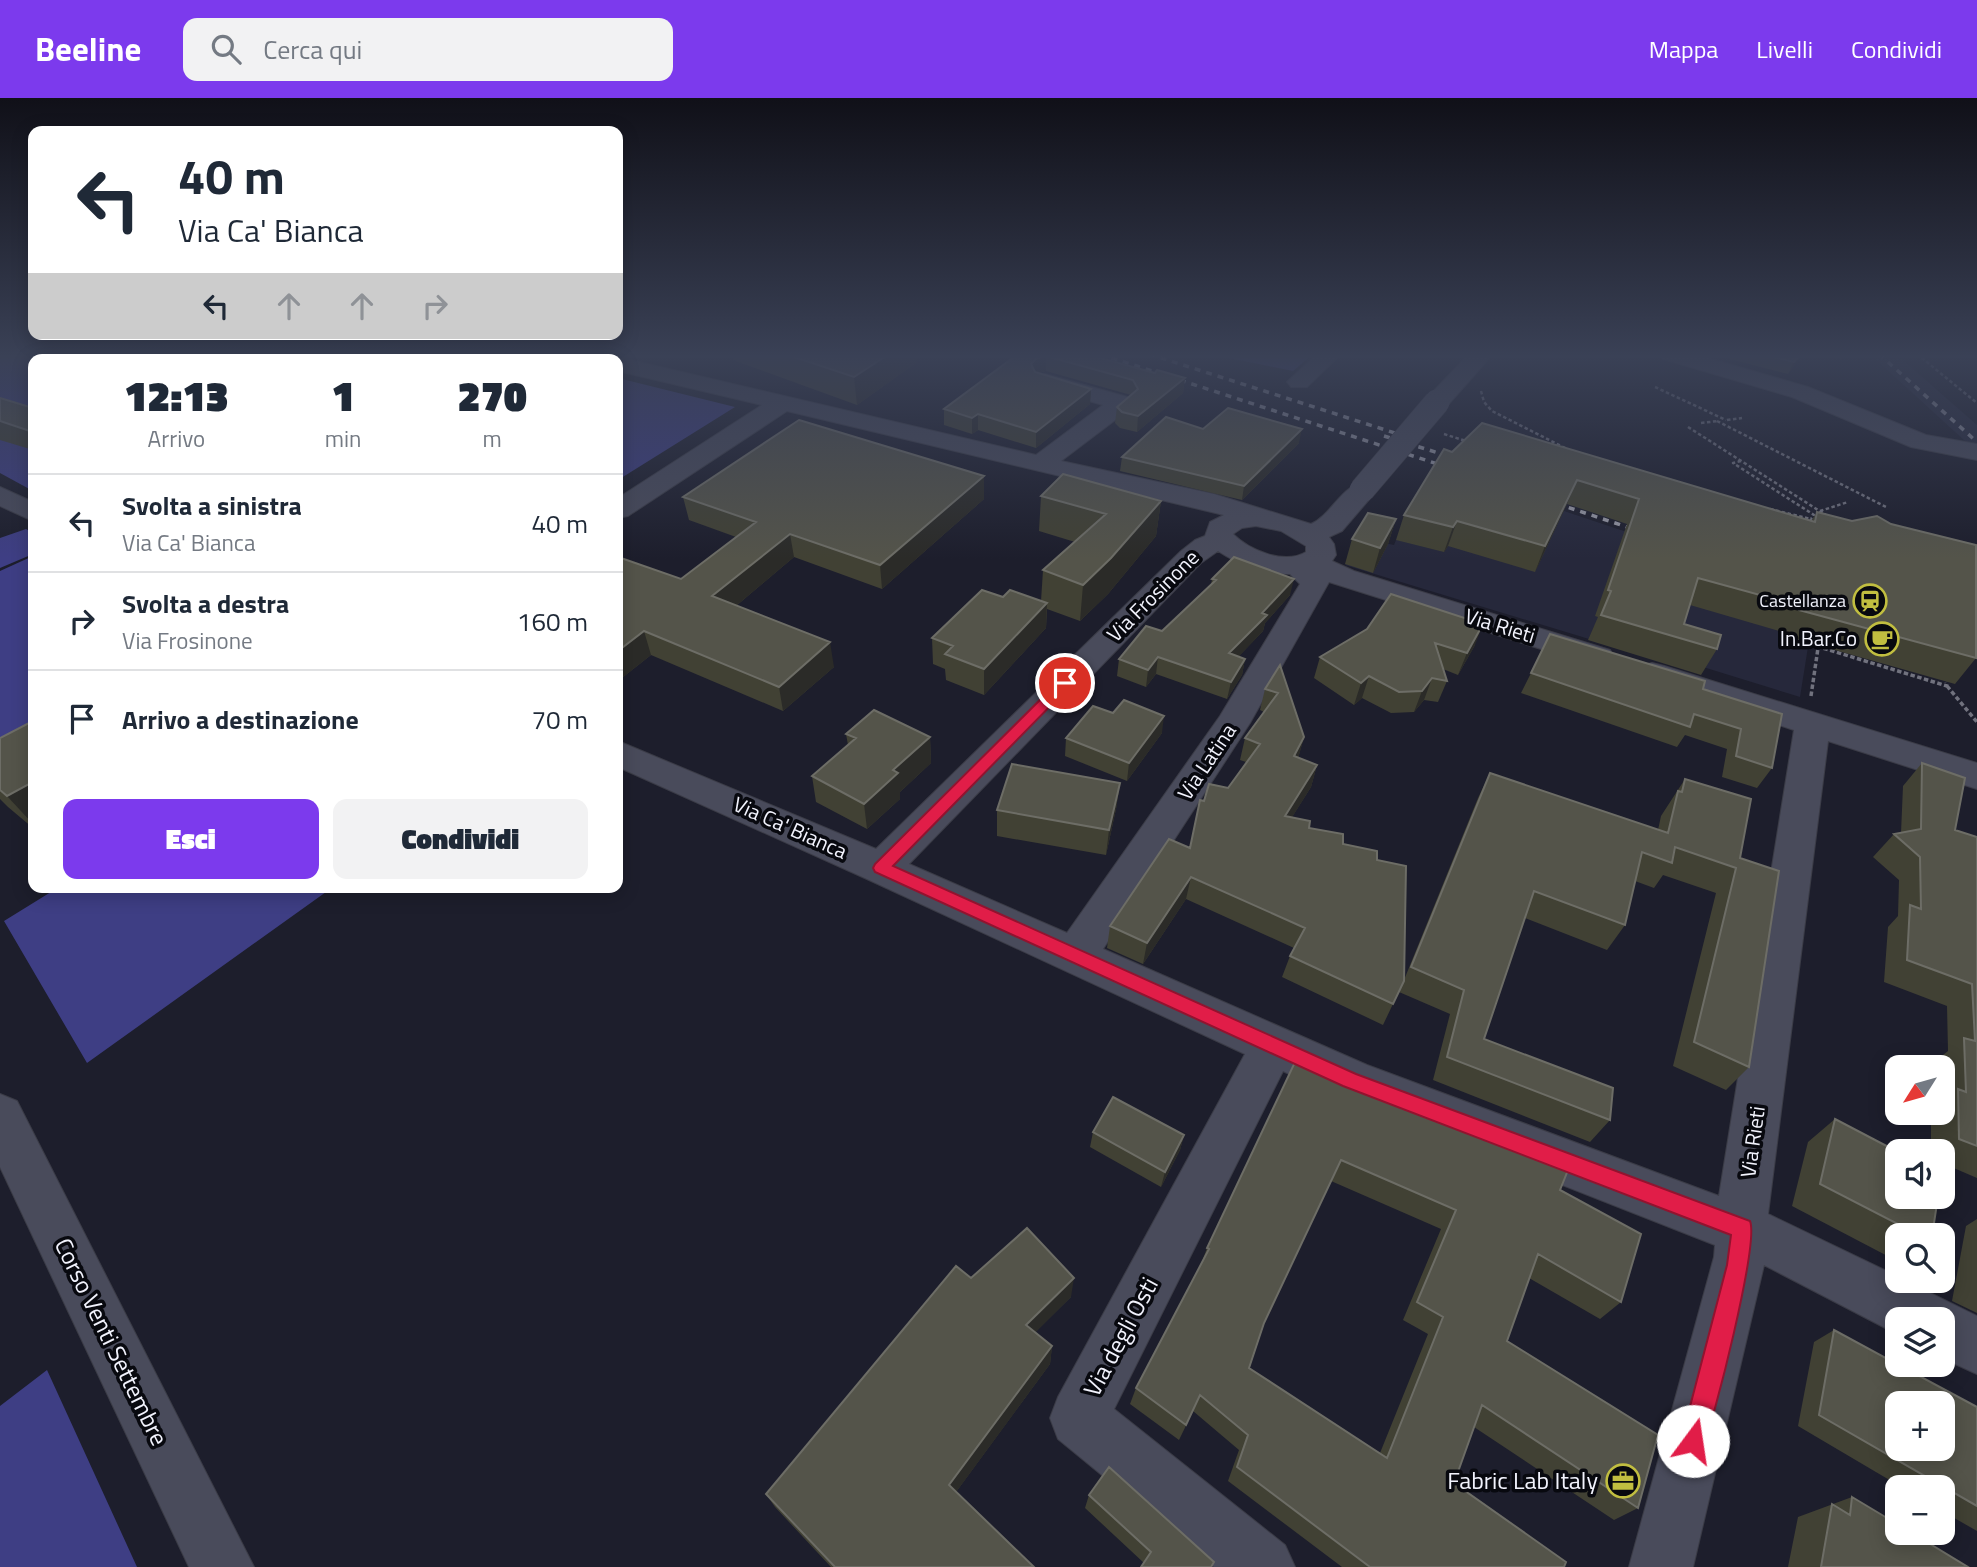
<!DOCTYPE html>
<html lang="it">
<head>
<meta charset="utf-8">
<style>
  body { margin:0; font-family:"Titillium Web",sans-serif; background:#f2f2f3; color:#1f2937; height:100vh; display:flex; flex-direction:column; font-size:26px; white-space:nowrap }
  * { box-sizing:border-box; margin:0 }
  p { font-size:23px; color:#747a83 }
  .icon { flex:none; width:38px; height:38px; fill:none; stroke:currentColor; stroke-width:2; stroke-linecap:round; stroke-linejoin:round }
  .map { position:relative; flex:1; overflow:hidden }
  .details { position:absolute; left:28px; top:256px; width:595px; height:539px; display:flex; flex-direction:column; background:#fff; border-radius:14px; box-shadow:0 4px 18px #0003 }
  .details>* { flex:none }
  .banner { position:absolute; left:28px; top:28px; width:595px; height:214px; border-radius:14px; box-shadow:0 4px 18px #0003; background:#fff; color:#1f2937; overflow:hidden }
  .needle { width:46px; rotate:233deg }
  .fabs { position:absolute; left:1885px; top:957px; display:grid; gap:14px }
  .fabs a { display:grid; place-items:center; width:70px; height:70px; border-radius:14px; background:#fff; box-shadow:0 4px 18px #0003; font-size:35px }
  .pin { position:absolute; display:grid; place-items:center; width:60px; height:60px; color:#fff; margin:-30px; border:4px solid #fff; border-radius:50%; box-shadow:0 2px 7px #0007 }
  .me { position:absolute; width:77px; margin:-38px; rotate:14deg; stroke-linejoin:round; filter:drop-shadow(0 0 5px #0008) }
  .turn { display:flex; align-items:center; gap:24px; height:147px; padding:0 35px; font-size:32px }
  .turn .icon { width:91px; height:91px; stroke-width:2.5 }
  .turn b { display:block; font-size:49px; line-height:60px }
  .lanes { display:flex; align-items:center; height:66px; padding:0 35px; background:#0003; justify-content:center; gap:35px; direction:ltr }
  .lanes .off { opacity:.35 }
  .eta { display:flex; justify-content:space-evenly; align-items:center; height:119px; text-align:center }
  .eta b { font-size:42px; font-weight:800; line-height:49px }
  .button { display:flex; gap:14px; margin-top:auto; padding:14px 35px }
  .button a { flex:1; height:80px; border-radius:14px; background:#7c3aed; color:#fff; font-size:28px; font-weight:800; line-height:80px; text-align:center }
  .button a+a { background:#f2f2f3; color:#1f2937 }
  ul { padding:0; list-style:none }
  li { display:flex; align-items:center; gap:21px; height:98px; padding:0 35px; border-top:2px solid #e0e1e3 }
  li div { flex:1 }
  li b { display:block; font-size:26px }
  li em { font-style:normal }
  header { display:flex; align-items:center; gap:42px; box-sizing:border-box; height:98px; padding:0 35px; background:#7c3aed; color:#fff }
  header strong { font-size:33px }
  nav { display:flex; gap:38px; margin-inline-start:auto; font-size:24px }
  .search { width:490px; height:63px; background:#f2f2f3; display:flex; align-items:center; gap:18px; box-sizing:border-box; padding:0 24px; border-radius:14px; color:#747a83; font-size:26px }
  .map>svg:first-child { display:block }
</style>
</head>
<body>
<header>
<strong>Beeline</strong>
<div class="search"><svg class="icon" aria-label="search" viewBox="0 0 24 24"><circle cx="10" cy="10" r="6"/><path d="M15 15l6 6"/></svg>Cerca qui</div>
<nav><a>Mappa</a><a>Livelli</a><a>Condividi</a></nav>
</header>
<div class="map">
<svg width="1977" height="1469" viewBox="0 0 1977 1469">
  <rect width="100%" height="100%" fill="#1d1e2c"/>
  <!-- built -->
  <path fill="#26283b" d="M1864,256h32l81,71v27l-105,-96z
    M1564,413l221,74 3,20 -6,34 26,8 -8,50 -97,-30 -109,-40 -5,12 -244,-74 16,-27 33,7 2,-5z"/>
  <!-- green -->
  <path fill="#3e3e84" d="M10,256h519l23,5h-519v132l-33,-18v-116z
    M1209,256h104l-20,17z
    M618,280l117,29 -117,73z
    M26,431l7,4v21l-33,14v-30z
    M33,458v193l-33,18v-196z
    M59,789h274l-246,176 -83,-142z
    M47,1272l90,197h-137v-161z"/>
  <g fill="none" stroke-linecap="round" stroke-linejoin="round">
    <defs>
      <path id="minor" d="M576,256h26l-3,5h-27z
        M1317,256h24l-34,33h-16l-4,-5z
        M1469,256h24l-47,53 -9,2 -9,-2 -3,-5 3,-5z
        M1660,256h34l114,33 118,48 51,9v16l-66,-13 -119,-50 -129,-38z
        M618,259l418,98 67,-50 -66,-19 -4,-5 4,-5 8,-2 86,24 3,5 -3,5 -70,53 153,33 97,30c23,-10 33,-47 61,-40l4,6 -4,6 -30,35 -13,6 5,7 2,11 -4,6 22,10 256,79 4,7 -4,7 -12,3 -269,-85 -79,141 -147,226 264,116 352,131 75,-466 -154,-50 -5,-7 5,-7 12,-3 12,3 313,97v26l-149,-48 -60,473 129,62v5h9l71,35v58l-35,-16v-38h-45v14l-133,-69 -71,302h-64l85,-310 1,-12 -382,-150 -50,-24 -169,338 171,136 10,22h-81l-156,-128 -8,-21 8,-21 187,-343 -378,-175 -249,-112v-26l258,108 305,-298 14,-11 10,-4 5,-14 14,-7 -437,-104 -159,105 -10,2v-20l144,-93 -144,-34v-12h-6zM1256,428l25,5 25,15v6c-22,13 -57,-2 -73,-18l9,-6zM1218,453c21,14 47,23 72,23l10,10 -80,132 -153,217 -158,-69 292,-301z
        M0,389l33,15v19l-33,-15z
        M0,996l17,7 237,466h-65l-189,-400z"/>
    </defs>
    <!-- minor casing -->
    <use href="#minor" stroke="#3b3c47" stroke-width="2"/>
    <!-- path-far1 -->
    <path stroke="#71727e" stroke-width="2.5" stroke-dasharray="3.5 2.5" stroke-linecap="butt" d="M1917,256l60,49
      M1655,289l71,33
      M1481,293l3,11 8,9 77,39
      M1727,322l15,-2
      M1717,323l169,86
      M1701,325l17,-2
      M1688,329l141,90
      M1444,336l25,8
      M1741,363l-8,2 81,52 -3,4
      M1770,411l41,10 -1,5
      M1820,413l28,-9"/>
    <!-- path -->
    <path stroke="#71727e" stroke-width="3.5" stroke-dasharray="4.5 2.5" stroke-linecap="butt" d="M1790,540l157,48 -1,-4
      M1947,588l30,36
      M1811,598l7,-48"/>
    <!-- minor -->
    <use href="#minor" fill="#494b5b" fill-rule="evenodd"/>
    <!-- rail -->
    <path stroke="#9697a3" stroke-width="3.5" stroke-dasharray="6 6" stroke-linecap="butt" d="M1100,256l353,115
      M1149,256l246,79
      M1879,256l98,88
      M1384,338l77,24
      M1546,402l96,32"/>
    <defs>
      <path id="minor-bridge" d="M1362,392l75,-88"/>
    </defs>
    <!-- minor-bridge casing -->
    <use href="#minor-bridge" stroke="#3b3c47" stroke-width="26" stroke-linecap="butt"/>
    <!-- minor-bridge -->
    <use href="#minor-bridge" stroke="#494b5b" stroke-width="25"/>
  </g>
  <!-- wall -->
  <path fill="#414134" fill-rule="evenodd" d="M732,256h184l1,8 -60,43 -124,-45z
    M1018,256l61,5 106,19 -2,15 -46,39 -17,-4 -5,-5 2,-16 14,-12 -85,-24 -8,2 53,16 -1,15 -54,44 -58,-18 -6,4 -28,-9v-16z
    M1710,256h135l-3,5 -40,-4 -14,19z
    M0,300l33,10v42l-33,-10z
    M1203,331l96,14 -57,57 -122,-29 2,-14z
    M1452,354l359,69 6,-9 35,9 39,3 85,26 1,-2v8l-1,-1v103l-21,26 -173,-49 1,-3 -93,-27 -6,19 33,25 -16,26 -113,-35 10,-23 -3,-1 32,-92 -60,-20 -32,68 -87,-26 -4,6 -48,-12 8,-25z
    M984,378v23l-102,90 -88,-32 -58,49 98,61 -51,44 -132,-56 -33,26v-135l3,13 60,20 55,-42 -47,-17 -6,-23z
    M1041,398l120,5 -5,35 -48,58 -28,27 -33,-12 -1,19 -62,67 -38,-15 -1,-11 -12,-5 -1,-26 109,-37 2,-31 32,-28 -36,-11z
    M1396,421l-8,25 -15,29 -28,-9 7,-25z
    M1212,481l78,16 -25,28 -2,8 -24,25 6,3 -3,16 -15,24 -71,-25 -10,13 -29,-11 2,-17 43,-28 49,-46z
    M1367,531l108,16 -17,30 -15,-6 4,12 -9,21 -14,-2 -10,12 -23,1 -29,-15 -8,7 -40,-27 6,-21z
    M1280,567l24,72 -6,21 19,7 -6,22 -19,30 17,11 68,32 27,120 74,-182 12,-25 168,57 3,-14 24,-37 55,79 9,209 -23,23 -53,-24 43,-173 -53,-18 -9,13 -19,-7 -10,44 -18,25 -82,-32 -41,121 126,81 -20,22 -157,-62 17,-66 -51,-22 3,-7 -19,40 -101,-48 8,-21 4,-8 -108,-49 -43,65 -36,-16 3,-22 80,-78 14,-47 24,-13 18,-26 -6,-2 5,-22 19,-26 -4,-2 5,-21z
    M1531,575l172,16 79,25 -10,54 -15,20 -35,-11 5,-28 -42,-14 -8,12 -156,-54z
    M33,623v107l-25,-21 -8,-8v-61z
    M1162,635l-35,48 -62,-25 1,-18z
    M846,636l84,3 1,26 -31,29v7l-33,30 -51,-27 -4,-26 36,-31z
    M1922,665l33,67 22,7v341l-35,-15v-11h-11v-39h11v-45h-3l-1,-9 10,-8 -1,-45 -63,-24 4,-55 10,-11 1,-36 -26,-23 21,-23 7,-1 2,-47z
    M1120,685l-4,26 -10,46 -109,-19v-26z
    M1296,962l264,130 61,112 -21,17 -71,-41 -22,63 131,167 -24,12 -140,-93 -20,56 110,84h-222l-114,-86 11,-31 -46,-39 -14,29 -49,-36 6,-16 64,-121 7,-19zM1331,1083l110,48 -38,91 25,14 -48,119 -131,-85 15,-45z
    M1835,1021l97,117h-35v25l-105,-55 16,-64z
    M1093,1034l91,3 -4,15 -19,37 -71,-40z
    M1977,1121v94l-25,-12 14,-75z
    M971,1180l100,19 -36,35 17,14 -2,18 -94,128 78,75h-203l-56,-60 -9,-13z
    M1834,1232l143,77v124l-35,-20v-23h-39l-105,-62 16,-84z
    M1089,1397l122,72 -67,-4 -59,-55z
    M1852,1399l116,70h-180l10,-50z"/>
  <!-- shaded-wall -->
  <path fill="#2b2b28" d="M889,256h27l1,8 -60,43 -3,-28z
    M1801,256h2l-15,20 6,-12z
    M1046,258v15l-10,2 -5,-9 6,-6z
    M1185,280l-2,15 -46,39 1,-16z
    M1091,291l-1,15 -54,44v-16z
    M978,316v16l-6,4v-16z
    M1302,331l-3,14 -57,57 2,-14z
    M984,378v23l-102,90 -2,-24z
    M1577,382l-10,24 -32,68 10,-26z
    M1161,403l-5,35 -48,58 -28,27 3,-36z
    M1396,421l-8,25 -15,29 7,-25z
    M1457,423l-9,25 -4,6 9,-25z
    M790,436l4,23 -76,64 -6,-25z
    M618,448l5,18 -5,4z
    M1294,481l-4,16 -25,28 -2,8 -37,39 3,-17 33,-40z
    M1047,505l-1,25 -62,67v-26z
    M1483,526l-8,21 -17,30 9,-22z
    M644,533l7,24 -33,26v-30z
    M830,544l4,25 -51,44 -4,-24z
    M1158,559l-2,17 -10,13 2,-17z
    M1245,561l-3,16 -15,24 4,-17z
    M1369,578l-7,22 -8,7 7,-22z
    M1432,580l-8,22 -10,12 8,-21z
    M1164,618l-2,17 -35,48 2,-18z
    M930,639l1,26 -31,29v7l-33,30 -3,-25 29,-34z
    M1304,639l-6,22 -4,-3z
    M1317,667l-6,22 -32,51 6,-22z
    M33,684v42l-26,-28z
    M1120,685l-4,26 -10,46 3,-25z
    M1191,779l-5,22 -43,65 4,-21z
    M1184,1037l-4,15 -19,37 4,-15z
    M1074,1180l-3,19 -46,46 1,-18z
    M1052,1248l-2,18 -99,135 -2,-14z"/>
  <!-- building -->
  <path fill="#54544a" stroke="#6d6d66" stroke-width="2" fill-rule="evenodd" d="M785,256h104l-35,23z
    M1018,256h43l18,5 7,-5 69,19 2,-3 28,8 -47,38 -16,-4 -5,-5 21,-18 -5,-9 -87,-24 -9,2 -6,6 4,8 56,17 -55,43 -58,-18 -6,4 -28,-9z
    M1763,256h38l-7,8z
    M0,300l33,10v24l-33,-11z
    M1228,310l74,21 -58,57 -122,-29 44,-40 37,12z
    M799,322l185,56 -104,89 -90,-31 -78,62 118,46 -51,45 -135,-56 -26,20v-94l63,22 75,-57 -73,-25z
    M1482,325l333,99 2,-10 35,9 25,-5 14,8 85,21v113l-177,-48 1,-4 -102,-28 -14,46 37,11 -4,14 -116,-34 10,-24 -3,-1 31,-91 -62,-19 -32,66 -88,-25 -4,6 -49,-12 40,-66 8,3z
    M1063,376l98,27 -50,57 -28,27 -40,-15 63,-56 -65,-18z
    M1368,415l28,6 -16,29 -28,-9z
    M1234,459l60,22 -32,34 5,2 -38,38 16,6 -14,23 -73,-25 -10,13 -29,-11 27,-33 16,5 54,-51 -4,-1z
    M982,492l21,7 7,-7 37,13 -63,66 -39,-15 8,-8 -21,-8z
    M1391,496l92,30 -16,29 -32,-10 12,38 -15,-3 -10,13 -23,1 -30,-16 -8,7 -41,-26 47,-28z
    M1550,536l155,47 -2,8 79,25 -10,54 -36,-12 5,-27 -47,-15 -4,13 -159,-54z
    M1280,567l24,72 -10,19 23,9 -32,51 25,5 -1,7 34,6v10l34,7v9l29,6 -2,115 -11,23 -103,-48 15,-28 -114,-51 -44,66 -37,-17 59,-87 21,9 10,-48 4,1 5,-17 19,4 32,-44 -15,-6 33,-45 -13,-4z
    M1124,602l40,16 -35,47 -63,-25 27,-32 20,7z
    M874,612l56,27 -37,33 5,3 -34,31 -52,-28 44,-38 -10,-4z
    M33,623v61l-26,14 -7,-6v-52z
    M1922,665l43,15 -10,52 22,7v309l-18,-7 -1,-50 8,3 -2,-54 11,3 -3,-57 -65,-24 3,-55 11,4 -1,-52 -26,-23 27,-5z
    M1012,666l108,19 -11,47 -112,-20z
    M1490,675l178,60 10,-42 4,1 3,-13 66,20 -11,59 39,13 -30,196 -55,-25 42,-174 -61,-21 -3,16 -30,-11 -17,73 -91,-34 -50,148 129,49 -3,32 -163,-63 17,-67 -53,-23z
    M1296,962l272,110 -8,20 81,44 -20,68 -83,-48 -31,87 151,94 -20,73 -156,-103 -28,78 112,79 -2,5h-194l-133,-100 11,-32 -48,-40 -14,30 -50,-37 73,-139 -2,-1zM1341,1062l115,50 -39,92 26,15 -56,141 -138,-90 15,-45z
    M1113,999l71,38 -19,37 -72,-40z
    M1835,1021l63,33h-1v45h41l-6,39h-11l-101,-52z
    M1027,1130l47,50 -48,47 26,21 -103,139 85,82h-199l-69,-73 190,-228 15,12z
    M1834,1232l63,34v1h2l78,42v99l-158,-91zM1897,1306h45v45h-45z
    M1109,1369l105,95 -3,5h-70l10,-15 -62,-57z
    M1852,1399l45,27v9h15l56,34h-147l11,-63 18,11z"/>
  <!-- sky -->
  <linearGradient id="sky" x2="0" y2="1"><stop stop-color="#101018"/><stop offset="0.56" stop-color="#3a4156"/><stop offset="1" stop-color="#3a4156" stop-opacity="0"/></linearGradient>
  <rect width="1977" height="461" fill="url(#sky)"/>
  <!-- route -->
  <path fill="#e11d48" stroke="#92132f" stroke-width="2" d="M1065,581l7,4 -2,3 -177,180 463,208 394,147c9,22 -36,200 -48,229l-9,3 -8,-3 -4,-9 46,-176 4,-30 -388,-149 -468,-214 -2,-4 2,-4 185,-184z"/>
  <!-- icons -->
  <defs>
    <symbol id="station-ring" viewBox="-11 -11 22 22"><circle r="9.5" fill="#08090f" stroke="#c1be40" stroke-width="1.5"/><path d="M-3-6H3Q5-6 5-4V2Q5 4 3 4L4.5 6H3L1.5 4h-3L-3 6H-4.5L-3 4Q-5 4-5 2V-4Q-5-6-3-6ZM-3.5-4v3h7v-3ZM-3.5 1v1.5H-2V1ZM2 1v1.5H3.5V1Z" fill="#c1be40"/></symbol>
    <symbol id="cafe-ring" viewBox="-11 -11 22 22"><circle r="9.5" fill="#08090f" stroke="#c1be40" stroke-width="1.5"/><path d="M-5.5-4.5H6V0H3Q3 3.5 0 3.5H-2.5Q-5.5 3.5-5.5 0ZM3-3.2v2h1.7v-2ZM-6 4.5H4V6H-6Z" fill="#c1be40"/></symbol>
    <symbol id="office-ring" viewBox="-11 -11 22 22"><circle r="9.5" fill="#08090f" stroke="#c1be40" stroke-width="1.5"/><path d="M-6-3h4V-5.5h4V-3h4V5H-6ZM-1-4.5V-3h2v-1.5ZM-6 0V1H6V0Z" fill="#c1be40"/></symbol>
  </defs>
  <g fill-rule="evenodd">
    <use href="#station-ring" x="1851" y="484" width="38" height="38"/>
    <use href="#cafe-ring" x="1863" y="522" width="38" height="38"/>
    <use href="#office-ring" x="1604" y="1364" width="38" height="38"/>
  </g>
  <g text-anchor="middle" stroke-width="7" stroke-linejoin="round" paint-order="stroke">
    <!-- far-poi labels -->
    <g font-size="18" fill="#f2f3fd" stroke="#08090f" text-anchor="end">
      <text x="1846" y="509">Castellanza</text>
    </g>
    <!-- street labels -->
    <g font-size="21" fill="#f2f3fd" stroke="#08090f">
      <text transform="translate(1153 498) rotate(-45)" y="7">Via Frosinone</text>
      <text transform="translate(1500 528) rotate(17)" y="7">Via Rieti</text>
      <text transform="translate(1207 664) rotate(-56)" y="7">Via Latina</text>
      <text transform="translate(790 730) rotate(24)" y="7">Via Ca' Bianca</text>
      <text transform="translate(1753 1044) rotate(-82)" y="7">Via Rieti</text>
    </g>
    <!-- poi labels -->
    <g font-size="21" fill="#f2f3fd" stroke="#08090f" text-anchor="end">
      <text x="1857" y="548">In.Bar.Co</text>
    </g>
    <!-- near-street labels -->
    <g font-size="24" fill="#f2f3fd" stroke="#08090f">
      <text transform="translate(1121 1239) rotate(-62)" y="8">Via degli Osti</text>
      <text transform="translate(111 1244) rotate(64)" y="8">Corso Venti Settembre</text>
    </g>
    <!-- near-poi labels -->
    <g font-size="24" fill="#f2f3fd" stroke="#08090f" text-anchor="end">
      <text x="1598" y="1391">Fabric Lab Italy</text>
    </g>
  </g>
</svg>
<div class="fabs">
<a><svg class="needle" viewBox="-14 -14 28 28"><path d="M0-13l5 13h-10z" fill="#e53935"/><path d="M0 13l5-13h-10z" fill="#747a83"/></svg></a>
<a><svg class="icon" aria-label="sound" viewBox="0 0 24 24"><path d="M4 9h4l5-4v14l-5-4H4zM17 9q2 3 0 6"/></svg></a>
<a><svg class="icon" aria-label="search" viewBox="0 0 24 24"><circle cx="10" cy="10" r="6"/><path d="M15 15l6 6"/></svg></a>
<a><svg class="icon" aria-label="layers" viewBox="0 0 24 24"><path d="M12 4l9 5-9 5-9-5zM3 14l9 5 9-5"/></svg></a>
<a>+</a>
<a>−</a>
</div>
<div class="pin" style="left:1065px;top:585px;background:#d93025"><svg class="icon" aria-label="arrive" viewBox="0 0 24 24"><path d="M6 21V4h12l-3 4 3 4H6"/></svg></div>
<svg class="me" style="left:1693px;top:1343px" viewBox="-20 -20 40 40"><circle r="19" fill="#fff"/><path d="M0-13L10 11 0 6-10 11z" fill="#e11d48"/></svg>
<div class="banner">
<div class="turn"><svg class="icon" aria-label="left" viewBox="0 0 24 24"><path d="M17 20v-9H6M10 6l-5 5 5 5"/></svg><div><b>40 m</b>Via Ca' Bianca</div></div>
<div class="lanes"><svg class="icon" aria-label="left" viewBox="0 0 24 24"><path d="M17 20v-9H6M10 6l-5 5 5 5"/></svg><svg class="icon off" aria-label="ahead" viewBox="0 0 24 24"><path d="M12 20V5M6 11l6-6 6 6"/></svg><svg class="icon off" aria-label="ahead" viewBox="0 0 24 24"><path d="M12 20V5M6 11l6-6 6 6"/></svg><svg class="icon off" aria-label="right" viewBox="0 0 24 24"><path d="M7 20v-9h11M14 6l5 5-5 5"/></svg></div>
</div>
<section class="details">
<div class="eta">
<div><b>12:13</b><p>Arrivo</p></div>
<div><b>1</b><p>min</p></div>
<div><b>270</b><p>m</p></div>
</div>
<ul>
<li><svg class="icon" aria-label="left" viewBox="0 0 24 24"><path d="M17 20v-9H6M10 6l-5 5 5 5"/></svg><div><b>Svolta a sinistra</b><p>Via Ca' Bianca</p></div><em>40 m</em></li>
<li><svg class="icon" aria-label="right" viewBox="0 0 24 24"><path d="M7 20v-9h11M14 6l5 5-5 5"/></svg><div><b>Svolta a destra</b><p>Via Frosinone</p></div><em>160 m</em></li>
<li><svg class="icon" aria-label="arrive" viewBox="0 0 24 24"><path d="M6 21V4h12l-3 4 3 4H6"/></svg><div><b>Arrivo a destinazione</b></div><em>70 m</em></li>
</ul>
<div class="button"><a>Esci</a><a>Condividi</a></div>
</section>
</div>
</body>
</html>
